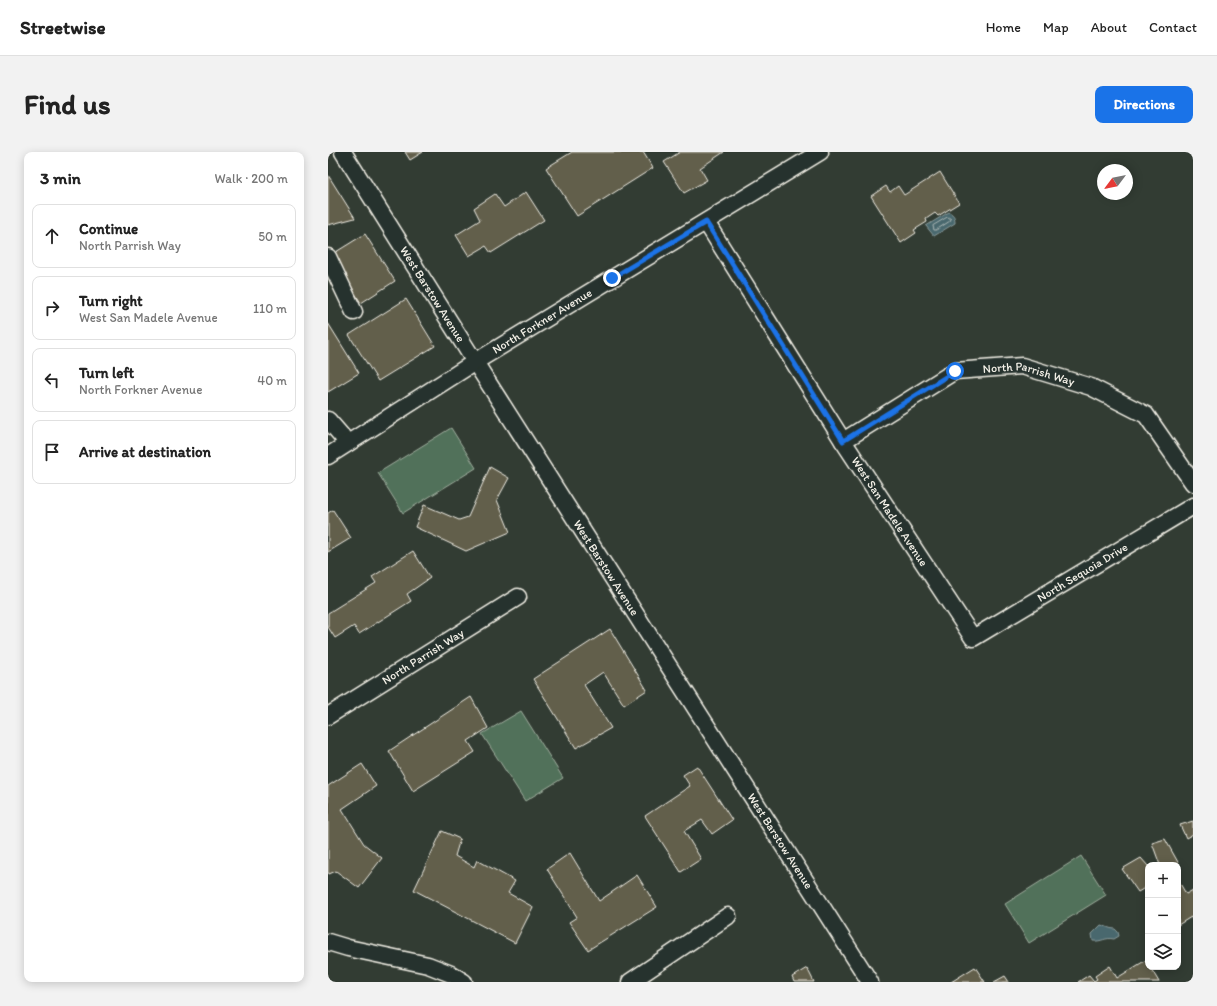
<!DOCTYPE html>
<html lang="en">
<head>
<meta charset="utf-8">
<style>
	:root { --surface:#fff; --page:#f2f2f2; --text:#222; --muted:#767676; --line:#e0e0e0; --accent:#1a73e8 }
	body { margin:0; font-family:Itim,sans-serif; background:var(--page); color:var(--text) }
	.controls { position:absolute; right:12px; bottom:12px; display:grid; overflow:hidden; border-radius:8px; box-shadow:0 2px 10px #0003 }
	.controls button { width:36px; height:36px; display:grid; place-items:center; padding:0; border:0; border-bottom:1px solid var(--line); background:var(--surface); color:var(--text); font:20px sans-serif }
	.compass { position:absolute; left:769px; top:12px; width:36px; height:36px; border-radius:50%; background:var(--surface); box-shadow:0 2px 10px #0003; rotate:238deg }
	.stop { position:absolute; width:12px; height:12px; margin:-9px; border:3px solid #1a73e8; border-radius:50%; background:#fff }
	.stop.end { background:#1a73e8; border-color:#fff; box-shadow:0 1px 4px #0008 }
	.list { margin:0; padding:0; list-style:none }
	h2 { display:flex; justify-content:space-between; align-items:center; height:52px; margin:0; padding:0 16px; font-size:17px }
	h2 small { font-size:13px; font-weight:400; color:var(--muted) }
	.list li { display:grid; grid-template-columns:26px 1fr auto; gap:12px; align-items:center; box-sizing:border-box; height:64px; margin:0 8px 8px; padding:0 8px; border:1px solid var(--line); border-radius:8px }
	.list b { display:block; font-size:15px; white-space:nowrap }
	.list p { margin:0; font-size:13px; white-space:nowrap; color:var(--muted) }
	.list em { font-size:13px; font-style:normal; color:var(--muted) }
	.icon { flex:none; width:22px; height:22px; fill:none; stroke:currentColor; stroke-width:2; stroke-linecap:round; stroke-linejoin:round }
	.map { position:relative; flex:none; width:865px; height:830px; overflow:hidden; border-radius:8px }
	header { display:flex; align-items:center; gap:24px; box-sizing:border-box; height:56px; padding:0 20px; background:var(--surface); border-bottom:1px solid var(--line) }
	header strong { font-size:19px }
	nav { display:flex; gap:22px; margin-inline-start:auto; font-size:14px }
	.intro { display:flex; align-items:center; justify-content:space-between; box-sizing:border-box; height:96px; padding:0 24px }
	h1 { margin:0; font-size:28px }
	.button { padding:10px 18px; border-radius:8px; background:var(--accent); color:#fff; font-size:14px; font-weight:700 }
	main { display:flex; gap:24px; padding:0 24px }
	aside { flex:1; background:var(--surface); border-radius:8px; box-shadow:0 2px 10px #0003 }
	.map>svg:first-child { display:block }
</style>
</head>
<body>
<header>
<strong>Streetwise</strong>
<nav><a>Home</a><a>Map</a><a>About</a><a>Contact</a></nav>
</header>
<div class="intro"><h1>Find us</h1><a class="button">Directions</a></div>
<main>
<aside>
<h2>3 min<small>Walk · 200 m</small></h2>
<ul class="list">
<li><svg class="icon" aria-label="ahead" viewBox="0 0 24 24"><path d="M12 20V5M6 11l6-6 6 6"/></svg><div><b>Continue</b><p>North Parrish Way</p></div><em>50 m</em></li>
<li><svg class="icon" aria-label="right" viewBox="0 0 24 24"><path d="M7 20v-9h11M14 6l5 5-5 5"/></svg><div><b>Turn right</b><p>West San Madele Avenue</p></div><em>110 m</em></li>
<li><svg class="icon" aria-label="left" viewBox="0 0 24 24"><path d="M17 20v-9H6M10 6l-5 5 5 5"/></svg><div><b>Turn left</b><p>North Forkner Avenue</p></div><em>40 m</em></li>
<li><svg class="icon" aria-label="arrive" viewBox="0 0 24 24"><path d="M6 21V4h12l-3 4 3 4H6"/></svg><div><b>Arrive at destination</b></div></li>
</ul>
</aside>
<div class="map">
<svg width="865" height="830" viewBox="0 0 865 830">
	<rect width="100%" height="100%" fill="#323c33"/>
	<filter id="ink" filterUnits="userSpaceOnUse"><feTurbulence type="fractalNoise" baseFrequency=".025" numOctaves="2"/><feDisplacementMap in="SourceGraphic" scale="8" xChannelSelector="R" yChannelSelector="G"/><feConvolveMatrix kernelMatrix="1 2 1 2 8 2 1 2 1" color-interpolation-filters="sRGB"/></filter>
	<g filter="url(#ink)">
		<!-- green -->
		<g fill="#51715a" stroke="#a2b1a1">
			<polygon points="123,276 148,316 75,361 50,321"/>
			<polygon points="193,559 235,626 197,649 154,582"/>
			<polygon points="753,704 778,743 701,791 677,752"/>
		</g>
		<!-- water -->
		<g fill="#48676e" stroke="#8d9e9f">
			<path d="M621 60C626 63 627 65 627 71L606 84 598 74Z"/>
			<path d="M773 773C778 774 781 777 787 777L790 780 791 784 786 787C777 785 774 790 765 789L764 782Z"/>
		</g>
		<g fill="none" stroke-linecap="round" stroke-linejoin="round">
			<!-- shore -->
			<polygon stroke="#afbab7" stroke-width="1" points="620,65 623,67 622,69 608,78 606,78 605,74"/>
		</g>
		<!-- building -->
		<g fill="#625f4c" stroke="#f4f1e8">
			<polygon points="77,0 95,0 82,8"/>
			<polygon points="244,0 315,0 325,16 249,64 218,16"/>
			<polygon points="352,0 396,0 372,16 379,28 356,41 336,10"/>
			<polygon points="612,20 631,51 610,64 607,61 598,67 599,70 586,78 588,81 573,91 543,44 558,34 562,40 570,34 576,43"/>
			<polygon points="0,23 27,66 0,73"/>
			<polygon points="198,40 216,68 163,101 158,94 141,104 128,83 152,68 146,56 167,42 176,55"/>
			<polygon points="37,82 67,129 33,151 3,103"/>
			<polygon points="78,147 107,194 50,229 21,183"/>
			<polygon points="0,171 31,221 0,240"/>
			<polygon points="162,315 181,326 169,348 182,380 138,399 87,375 96,353 131,368 140,365"/>
			<polygon points="5,358 23,386 0,400 0,361"/>
			<polygon points="85,399 102,426 79,442 83,449 31,482 26,474 7,486 0,475 0,461 48,431 44,425"/>
			<polygon points="282,477 319,538 296,553 275,520 256,533 283,576 248,596 205,527"/>
			<polygon points="143,545 160,576 140,589 147,600 85,639 61,599"/>
			<polygon points="34,612 48,634 14,657 36,692 54,706 31,736 8,719 1,722 0,720 0,634"/>
			<polygon points="369,614 404,668 384,682 374,668 356,679 373,707 353,720 317,664 362,634 355,623"/>
			<polygon points="865,669 865,682 858,686 852,673"/>
			<polygon points="114,679 132,687 127,704 146,715 149,708 187,729 180,741 205,755 187,791 86,738"/>
			<polygon points="837,687 851,712 850,713 832,713 824,691"/>
			<polygon points="242,701 271,749 309,723 329,755 260,798 241,770 249,765 219,717"/>
			<polygon points="813,706 820,714 820,734 810,740 794,717"/>
			<polygon points="850,728 858,742 865,738 865,769 863,765 850,773"/>
			<polygon points="818,808 820,811 820,815 822,815 831,830 750,830 761,823 766,829 769,827 767,824 782,814 789,826"/>
			<polygon points="647,815 657,830 623,830"/>
			<polygon points="479,816 486,830 466,830 464,825"/>
			<polygon points="677,824 681,830 666,830"/>
		</g>
		<g fill="none" stroke-linecap="round" stroke-linejoin="round">
			<!-- minor casing -->
			<g stroke="#f4f1e8" stroke-width="19">
				<g id="minor">
					<path id="s1" d="M15 0 147 210 542 830"/>
					<path id="s2" d="M378 70 515 289 645 486 865 354"/>
					<polyline points="0,105 26,160"/>
					<polyline points="0,268 20,291"/>
					<path id="s3" d="M515 289 627 219 694 214 763 235 818 263 865 331"/>
					<path id="s4" d="M0 304 147 210 492 0"/>
					<path id="s5" d="M0 564 190 445"/>
					<polyline points="0,790 20,796 100,813 123,822 136,830"/>
					<polyline points="302,830 400,764"/>
				</g>
			</g>
			<!-- minor -->
			<use href="#minor" stroke="#26332d" stroke-width="16"/>
		</g>
	</g>
	<g fill="none" stroke-linecap="round" stroke-linejoin="round" filter="url(#ink)">
		<!-- route -->
		<polyline stroke="#1a73e8" stroke-width="5" points="284,126 378,70 515,289 627,219"/>
	</g>
	<g text-anchor="middle" stroke-width="4" stroke-linejoin="round" paint-order="stroke">
		<!-- street labels -->
		<g font-size="12" fill="#f4f1e8" stroke="#26332d">
			<text dy="4" stroke="none"><textPath href="#s1" startOffset="168">West Barstow Avenue</textPath></text>
			<text dy="4" stroke="none"><textPath href="#s4" startOffset="253">North Forkner Avenue</textPath></text>
			<text dy="4" stroke="none"><textPath href="#s3" startOffset="207">North Parrish Way</textPath></text>
			<text dy="4" stroke="none"><textPath href="#s2" startOffset="343">West San Madele Avenue</textPath></text>
			<text dy="4" stroke="none"><textPath href="#s1" startOffset="492">West Barstow Avenue</textPath></text>
			<text dy="4" stroke="none"><textPath href="#s2" startOffset="622">North Sequoia Drive</textPath></text>
			<text dy="4" stroke="none"><textPath href="#s5" startOffset="112">North Parrish Way</textPath></text>
			<text dy="4" stroke="none"><textPath href="#s1" startOffset="816">West Barstow Avenue</textPath></text>
		</g>
	</g>
</svg>
<div class="controls">
<button>+</button>
<button>−</button>
<button><svg class="icon" aria-label="layers" viewBox="0 0 24 24"><path d="M12 4l9 5-9 5-9-5zM3 14l9 5 9-5"/></svg></button>
</div>
<svg class="compass" viewBox="-18 -18 36 36"><path d="M0-13l5 13h-10z" fill="#e53935"/><path d="M0 13l5-13h-10z" fill="#767676"/></svg>
<div class="stop" style="left:627px;top:219px"></div>
<div class="stop end" style="left:284px;top:126px"></div>
</div>
</main>
</body>
</html>
